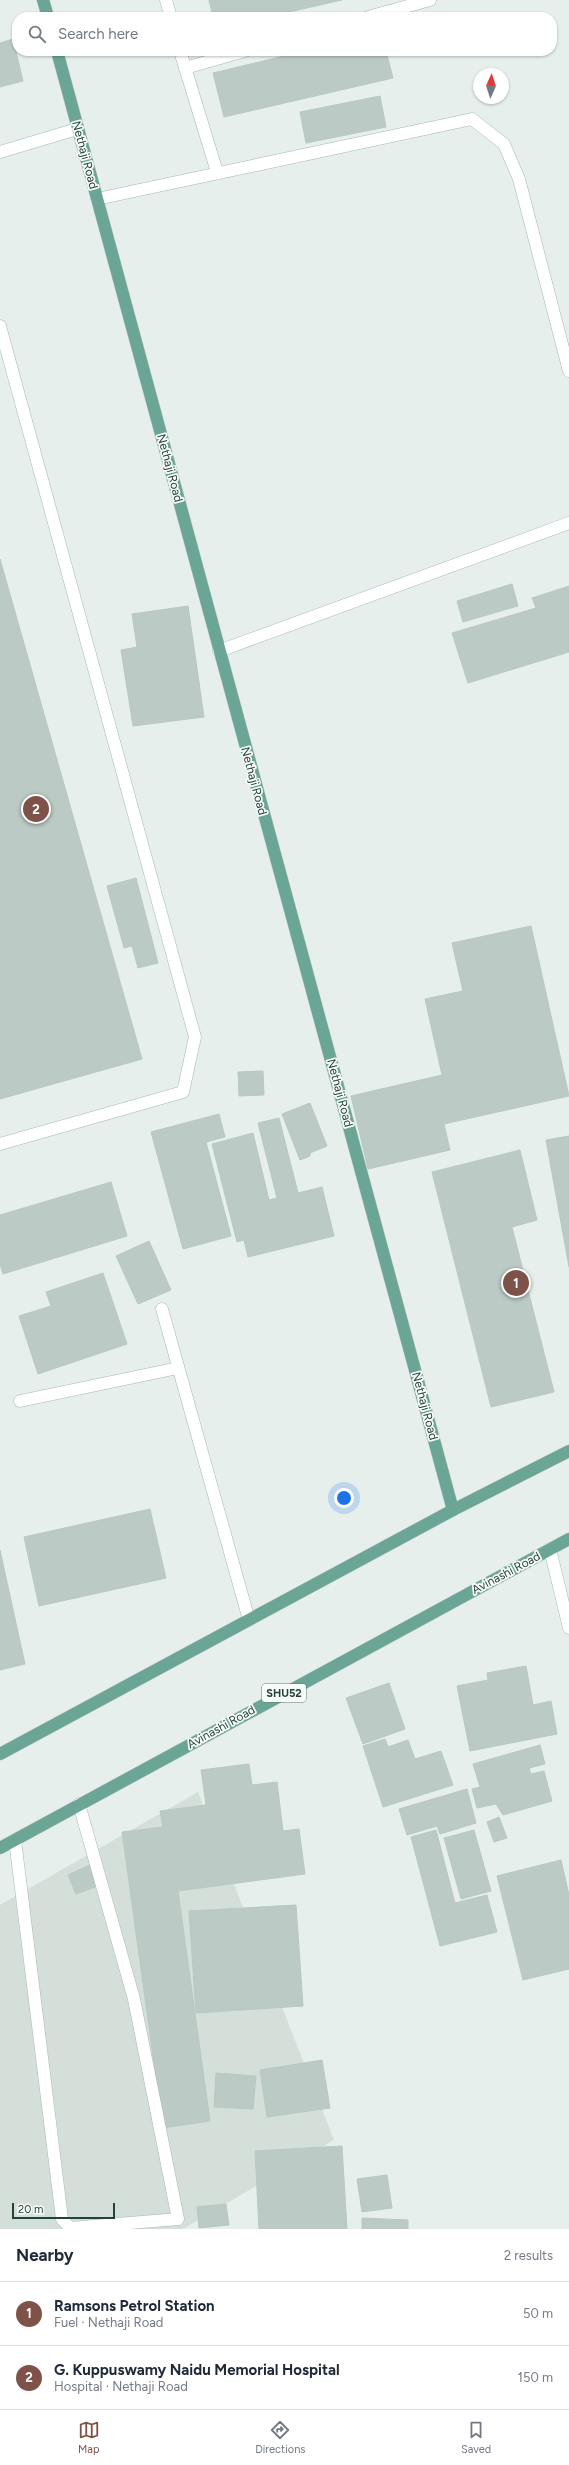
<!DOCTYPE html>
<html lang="en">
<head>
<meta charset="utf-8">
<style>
	:root { --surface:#fff; --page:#f6f6f7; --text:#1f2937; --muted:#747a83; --line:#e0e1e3; --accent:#7f5249 }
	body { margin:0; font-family:Figtree,sans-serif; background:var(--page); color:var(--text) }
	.compass { position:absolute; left:473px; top:68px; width:36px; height:36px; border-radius:50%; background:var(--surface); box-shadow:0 1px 3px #0004; rotate:3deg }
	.scale { position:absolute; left:12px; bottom:10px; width:103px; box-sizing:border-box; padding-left:4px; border:2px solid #24423a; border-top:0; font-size:11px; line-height:14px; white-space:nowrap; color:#24423a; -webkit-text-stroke:3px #f7fbf9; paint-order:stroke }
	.you { position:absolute; left:344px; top:1498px; width:14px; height:14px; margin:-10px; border:3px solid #fff; border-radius:50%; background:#1a73e8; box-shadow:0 0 0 6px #1a73e833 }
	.badge { display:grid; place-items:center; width:26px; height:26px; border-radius:50%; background:var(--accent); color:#fff; font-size:13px; font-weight:700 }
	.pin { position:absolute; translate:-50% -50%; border:2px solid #fff; box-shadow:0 1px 4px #0006 }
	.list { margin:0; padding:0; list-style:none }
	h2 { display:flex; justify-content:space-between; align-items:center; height:52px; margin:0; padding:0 16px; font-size:17px }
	h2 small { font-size:13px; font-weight:400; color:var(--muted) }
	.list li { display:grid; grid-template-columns:26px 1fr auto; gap:12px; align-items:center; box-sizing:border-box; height:64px; padding:0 16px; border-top:1px solid var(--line) }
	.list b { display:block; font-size:15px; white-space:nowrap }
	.list p { margin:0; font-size:13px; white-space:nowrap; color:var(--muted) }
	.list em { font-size:13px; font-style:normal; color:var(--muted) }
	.icon { flex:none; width:22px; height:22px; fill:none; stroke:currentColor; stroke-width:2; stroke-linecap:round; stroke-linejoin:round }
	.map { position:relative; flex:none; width:569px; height:2229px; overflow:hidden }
	.search { position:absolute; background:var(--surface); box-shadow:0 1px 3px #0004; left:12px; right:12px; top:12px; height:44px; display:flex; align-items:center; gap:10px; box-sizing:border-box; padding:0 14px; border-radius:16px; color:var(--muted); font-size:15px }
	.sheet { height:180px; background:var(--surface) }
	nav { display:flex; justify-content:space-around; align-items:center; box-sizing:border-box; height:56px; border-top:1px solid var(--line); background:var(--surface); font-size:11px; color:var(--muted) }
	nav a { display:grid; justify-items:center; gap:2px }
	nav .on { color:var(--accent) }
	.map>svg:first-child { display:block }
</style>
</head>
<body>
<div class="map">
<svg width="569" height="2229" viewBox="0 0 569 2229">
	<rect width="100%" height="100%" fill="#e6efeb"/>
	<!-- built -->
	<polygon fill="#d4dfda" points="198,1792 334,2140 183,2229 0,2229 0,1905"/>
	<!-- building -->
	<g fill="#bbcac4" stroke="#b8c9c2">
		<polygon points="209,0 342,0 267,17 213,17"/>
		<polygon points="13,39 23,81 0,87 0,43"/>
		<polygon points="305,51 386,51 393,78 224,117 213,73"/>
		<polygon points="380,96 386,127 306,143 300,112"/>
		<polygon points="0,559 142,1059 0,1099"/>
		<polygon points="512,584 518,606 463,622 457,601"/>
		<polygon points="569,586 569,652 468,683 452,633 536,608 532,598"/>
		<polygon points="188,606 204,717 133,726 121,650 137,647 132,614"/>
		<polygon points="136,878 158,963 138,968 132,946 124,948 107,886"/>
		<polygon points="531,926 569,1096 444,1124 450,1150 368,1169 351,1096 442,1075 425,999 463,991 452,943"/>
		<polygon points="263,1071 264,1095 239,1096 238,1072"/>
		<polygon points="310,1103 327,1146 310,1153 310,1156 300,1160 282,1114"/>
		<polygon points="219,1114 225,1137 206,1142 231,1236 183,1249 151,1132"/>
		<polygon points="279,1118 298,1193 322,1187 334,1236 248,1257 244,1240 237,1242 212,1144 253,1133 269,1200 277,1198 258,1123"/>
		<polygon points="569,1136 569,1267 546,1140"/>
		<polygon points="520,1150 537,1220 512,1227 554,1392 491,1407 432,1172"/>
		<polygon points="111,1182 127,1236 3,1274 0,1264 0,1215"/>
		<polygon points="149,1241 171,1290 138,1304 116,1256"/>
		<polygon points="103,1273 127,1344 38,1374 19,1316 51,1306 46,1292"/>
		<polygon points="150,1509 166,1578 39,1606 24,1537"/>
		<polygon points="0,1550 25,1664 0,1670"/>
		<polygon points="526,1666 533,1705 551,1701 557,1734 470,1751 457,1686 488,1680 487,1673"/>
		<polygon points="389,1683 405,1729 363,1744 346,1698"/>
		<polygon points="385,1739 388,1747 408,1740 415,1759 441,1751 453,1785 383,1807 363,1746"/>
		<polygon points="540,1745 545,1764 529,1768 531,1774 544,1771 552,1801 503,1815 496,1804 477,1808 472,1789 480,1787 473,1764"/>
		<polygon points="249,1764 252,1785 277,1782 283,1831 299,1829 305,1874 178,1891 210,2121 163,2128 122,1832 163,1827 160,1811 206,1805 201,1770"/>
		<polygon points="467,1789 476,1823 440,1834 437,1826 407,1835 399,1809"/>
		<polygon points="499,1817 507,1838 494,1842 487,1822"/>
		<polygon points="436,1830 455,1903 487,1895 497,1932 440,1946 411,1837"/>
		<polygon points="474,1830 491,1891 461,1899 444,1838"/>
		<polygon points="561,1860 569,1895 569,1969 523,1980 497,1876"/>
		<polygon points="92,1864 100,1885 76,1894 68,1875"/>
		<polygon points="296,1905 303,2006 196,2013 189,1911"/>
		<polygon points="322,2060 330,2108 267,2117 260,2070"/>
		<polygon points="216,2073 256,2076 253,2109 214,2107"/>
		<polygon points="342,2146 347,2229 259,2229 255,2151"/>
		<polygon points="387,2175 392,2208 362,2212 357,2179"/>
		<polygon points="226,2204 229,2225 199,2228 197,2207"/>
		<polygon points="362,2218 408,2220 408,2229 362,2229"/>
	</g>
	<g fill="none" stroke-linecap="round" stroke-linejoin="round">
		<!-- minor casing -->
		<g stroke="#a8b8b2" stroke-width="13">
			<g id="minor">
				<polyline points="166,0 171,17"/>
				<polyline points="368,17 430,0"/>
				<polyline points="180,51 217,172"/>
				<polyline points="185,68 245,51"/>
				<polyline points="0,152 77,129"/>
				<polyline points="97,199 472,119 504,144 519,179 569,371"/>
				<polyline points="0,326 195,1037 183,1092 0,1144"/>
				<polyline points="219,651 569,523"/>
				<polyline points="162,1309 249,1620"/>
				<polyline points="20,1401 178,1368"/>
				<polyline points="550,1549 569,1628"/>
				<polyline points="15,1840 62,2219 70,2228 178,2219 134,1999 79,1804"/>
			</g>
		</g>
		<!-- major casing -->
		<g stroke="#c2cac8" stroke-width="13">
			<g id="major">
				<polyline points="43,0 48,17"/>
				<polyline points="57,51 453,1510"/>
				<polyline points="0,1754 453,1510 569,1451"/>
				<polyline points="0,1848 569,1539"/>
			</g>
		</g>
		<!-- minor -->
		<use href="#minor" stroke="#fff" stroke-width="12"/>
		<!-- major -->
		<use href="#major" stroke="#6aa596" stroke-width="12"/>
	</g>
	<g text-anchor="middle" stroke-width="3.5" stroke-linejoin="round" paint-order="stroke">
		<!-- shield labels -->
		<rect fill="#f7fbf9" stroke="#637a73" stroke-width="1" x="262" y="1684" width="44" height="18" rx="3"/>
		<g font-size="11" font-weight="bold" fill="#24423a">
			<text x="284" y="1697">SHU52</text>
		</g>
		<!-- street labels -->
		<g font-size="12" fill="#24423a" stroke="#f7fbf9">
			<text transform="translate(85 155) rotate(75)" y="4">Nethaji Road</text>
			<text transform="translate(170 468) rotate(75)" y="4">Nethaji Road</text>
			<text transform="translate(254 781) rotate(75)" y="4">Nethaji Road</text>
			<text transform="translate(340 1093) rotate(75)" y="4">Nethaji Road</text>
			<text transform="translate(425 1406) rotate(75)" y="4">Nethaji Road</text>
			<text transform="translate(506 1573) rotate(-28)" y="4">Avinashi Road</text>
			<text transform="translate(221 1727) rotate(-29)" y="4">Avinashi Road</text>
		</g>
	</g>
</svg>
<svg class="compass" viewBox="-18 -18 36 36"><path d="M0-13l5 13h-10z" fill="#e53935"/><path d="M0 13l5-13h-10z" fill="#747a83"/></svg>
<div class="scale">20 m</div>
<div class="you"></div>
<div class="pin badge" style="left:516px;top:1283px">1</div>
<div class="pin badge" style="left:36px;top:809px">2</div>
<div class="search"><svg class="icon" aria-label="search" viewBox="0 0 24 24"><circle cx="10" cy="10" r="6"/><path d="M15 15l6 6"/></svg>Search here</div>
</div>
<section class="sheet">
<h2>Nearby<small>2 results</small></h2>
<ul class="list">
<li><span class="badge">1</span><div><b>Ramsons Petrol Station</b><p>Fuel · Nethaji Road</p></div><em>50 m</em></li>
<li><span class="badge">2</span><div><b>G. Kuppuswamy Naidu Memorial Hospital</b><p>Hospital · Nethaji Road</p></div><em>150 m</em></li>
</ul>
</section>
<nav>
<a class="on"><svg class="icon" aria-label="map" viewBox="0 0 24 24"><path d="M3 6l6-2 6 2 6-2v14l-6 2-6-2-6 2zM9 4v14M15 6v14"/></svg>Map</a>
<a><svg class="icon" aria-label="directions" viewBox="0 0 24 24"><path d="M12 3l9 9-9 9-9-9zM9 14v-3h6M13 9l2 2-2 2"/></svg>Directions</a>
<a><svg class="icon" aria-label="saved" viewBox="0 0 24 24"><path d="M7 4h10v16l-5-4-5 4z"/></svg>Saved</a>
</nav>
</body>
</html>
